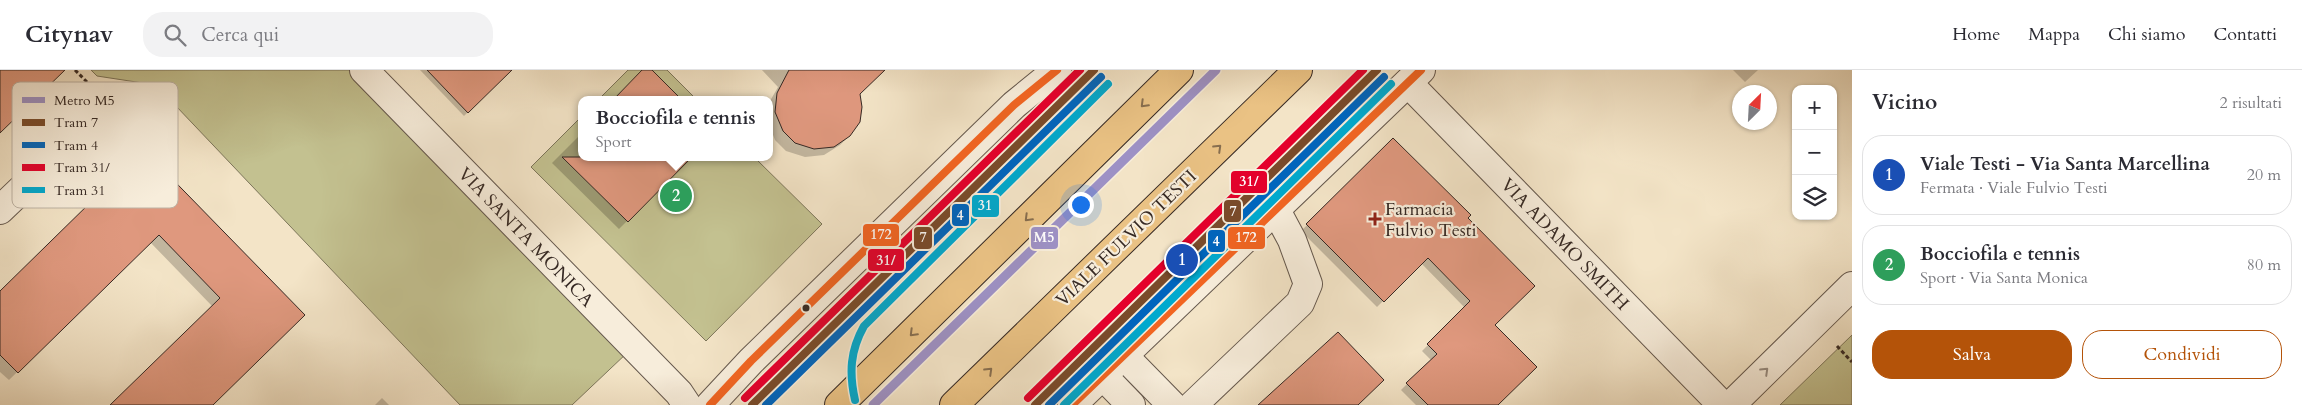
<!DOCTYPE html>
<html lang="it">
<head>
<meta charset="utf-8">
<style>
	:root { --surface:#fff; --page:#f2f2f3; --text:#2b2b33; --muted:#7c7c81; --line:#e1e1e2; --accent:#b45309 }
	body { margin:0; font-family:Cardo,serif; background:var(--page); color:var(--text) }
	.controls { position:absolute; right:15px; top:15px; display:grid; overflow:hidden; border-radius:10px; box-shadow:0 1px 4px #0004 }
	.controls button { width:45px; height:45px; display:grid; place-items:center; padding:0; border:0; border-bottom:1px solid var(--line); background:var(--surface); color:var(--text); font:25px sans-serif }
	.compass { position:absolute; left:1732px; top:15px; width:45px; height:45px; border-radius:50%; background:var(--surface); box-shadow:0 1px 4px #0004; rotate:24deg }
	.you { position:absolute; left:1080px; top:134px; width:18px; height:18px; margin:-12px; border:4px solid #fff; border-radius:50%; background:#1a73e8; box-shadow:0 0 0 8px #1a73e833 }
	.badge { display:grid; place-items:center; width:32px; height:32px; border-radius:50%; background:var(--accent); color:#fff; font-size:16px; font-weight:700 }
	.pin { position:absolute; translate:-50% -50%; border:2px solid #fff; box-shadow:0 1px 5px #0006 }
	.popup { position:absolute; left:578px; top:26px; width:195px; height:65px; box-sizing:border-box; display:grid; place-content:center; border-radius:10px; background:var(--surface); filter:drop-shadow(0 1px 4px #0005); font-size:16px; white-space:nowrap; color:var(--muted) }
	.popup b { font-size:19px; color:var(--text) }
	.popup::after { content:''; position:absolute; left:50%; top:100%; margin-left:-10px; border:10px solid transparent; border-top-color:var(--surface) }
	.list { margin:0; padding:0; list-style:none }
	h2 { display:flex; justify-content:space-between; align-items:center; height:65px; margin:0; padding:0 20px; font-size:21px }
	h2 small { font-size:16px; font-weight:400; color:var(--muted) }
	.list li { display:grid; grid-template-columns:32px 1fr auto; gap:15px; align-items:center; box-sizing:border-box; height:80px; margin:0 10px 10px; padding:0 10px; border:1px solid var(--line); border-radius:20px }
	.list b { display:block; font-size:19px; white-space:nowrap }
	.list p { margin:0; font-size:16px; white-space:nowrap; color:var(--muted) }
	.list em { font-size:16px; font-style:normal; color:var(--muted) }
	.actions { display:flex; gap:10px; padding:15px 20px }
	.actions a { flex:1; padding:11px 0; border:1px solid var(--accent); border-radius:20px; text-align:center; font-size:18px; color:var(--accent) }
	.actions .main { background:var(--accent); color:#fff }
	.icon { flex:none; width:28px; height:28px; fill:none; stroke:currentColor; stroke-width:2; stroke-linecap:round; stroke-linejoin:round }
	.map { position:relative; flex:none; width:1852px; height:335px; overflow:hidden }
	header { display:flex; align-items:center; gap:30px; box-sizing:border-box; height:70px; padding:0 25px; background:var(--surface); border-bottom:1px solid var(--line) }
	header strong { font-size:24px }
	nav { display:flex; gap:28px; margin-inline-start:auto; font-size:18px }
	.search { width:350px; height:45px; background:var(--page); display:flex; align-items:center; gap:12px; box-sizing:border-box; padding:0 18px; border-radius:20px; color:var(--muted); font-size:19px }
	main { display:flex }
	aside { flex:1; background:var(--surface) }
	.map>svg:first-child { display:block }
</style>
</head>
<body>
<header>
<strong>Citynav</strong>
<div class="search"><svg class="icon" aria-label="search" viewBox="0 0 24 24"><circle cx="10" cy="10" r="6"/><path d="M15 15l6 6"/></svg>Cerca qui</div>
<nav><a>Home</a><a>Mappa</a><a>Chi siamo</a><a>Contatti</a></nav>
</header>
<main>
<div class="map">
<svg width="1852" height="335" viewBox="0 0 1852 335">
	<rect width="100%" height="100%" fill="#f3e4c7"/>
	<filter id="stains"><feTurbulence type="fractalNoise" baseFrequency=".004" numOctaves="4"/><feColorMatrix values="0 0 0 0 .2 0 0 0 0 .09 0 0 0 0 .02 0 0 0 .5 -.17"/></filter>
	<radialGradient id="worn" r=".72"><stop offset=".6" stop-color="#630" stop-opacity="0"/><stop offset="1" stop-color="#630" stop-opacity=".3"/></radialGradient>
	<!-- green -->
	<g fill="#c3c190" stroke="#7c755a">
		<polygon points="91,0 358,0 628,282 572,335 460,335 156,15 97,6"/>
		<polygon points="628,0 667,0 697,30 598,30"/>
		<polygon points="582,46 582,87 754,87 822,154 706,271 531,97"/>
		<polygon points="1852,265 1852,335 1780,335"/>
	</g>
	<!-- shadow -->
	<g fill="#0003">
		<polygon points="420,0 511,0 464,46"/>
		<polygon points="762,0 884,0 859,24 849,66 840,75 824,85 805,87 786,81 775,70 770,57 770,31 778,17"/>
		<polygon points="1733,0 1758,0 1745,12"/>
		<polygon points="582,63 582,87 691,87 619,159 552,93"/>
		<polygon points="1393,70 1466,148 1493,255 1496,335 1416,335 1401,320 1431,290 1422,281 1465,238 1421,193 1377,237 1301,161"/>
		<polygon points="144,82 304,245 212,335 112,335 213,237 150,172 9,310 0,302 0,223"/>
		<polygon points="382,328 389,335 375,335"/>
	</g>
	<!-- building -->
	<g fill="#df987e" stroke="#362924">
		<polygon points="0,0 65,0 0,63"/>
		<polygon points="427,0 512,0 468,43"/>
		<polygon points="642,0 652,0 682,30 613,30"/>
		<polygon points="789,0 885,0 860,24 862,37 860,52 850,66 834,77 814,79 795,73 783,61 775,42 777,23"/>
		<polygon points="1393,68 1471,145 1468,148 1535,216 1495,255 1537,297 1498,335 1428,335 1406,313 1437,284 1427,274 1470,231 1428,188 1384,232 1306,154"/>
		<polygon points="144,80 305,245 213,335 110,335 220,228 159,165 18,303 0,285 0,221"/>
		<polygon points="562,87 692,87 628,152"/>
		<polygon points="1338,262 1384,310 1358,335 1258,335"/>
	</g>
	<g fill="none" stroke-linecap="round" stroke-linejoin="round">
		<!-- minor casing -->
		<g stroke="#65584d" stroke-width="30">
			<g id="minor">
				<polyline points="364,0 679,323 687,335"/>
				<polyline points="1408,13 1722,335"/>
				<polyline points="0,140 116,29"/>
				<polyline points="1124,286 1172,335"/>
				<polyline points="1103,306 1131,335"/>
				<polyline points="710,335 751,291 1014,35 1057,0"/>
				<polyline points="1072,335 1421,0"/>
				<polyline points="1193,335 1300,233 1308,214 1292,170 1276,140"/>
				<polyline points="1731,335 1852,216"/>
			</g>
		</g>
		<!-- major casing -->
		<g stroke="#362924" stroke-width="30">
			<g id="major">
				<polyline points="839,335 1179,0"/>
				<polyline points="954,335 1298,0"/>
			</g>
		</g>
		<!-- path -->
		<g stroke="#362924" stroke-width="3" stroke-dasharray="4 2.5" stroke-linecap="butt">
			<polyline points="75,0 87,12"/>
			<polyline points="1837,276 1852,292"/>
		</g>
		<!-- minor -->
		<use href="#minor" stroke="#f7eddb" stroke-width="28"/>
		<!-- major -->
		<use href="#major" stroke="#eac284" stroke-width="28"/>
		<!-- bus-1 casing -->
		<g stroke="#f7eddb" stroke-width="11">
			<g id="bus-1">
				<polyline points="710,335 751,291 1014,35 1057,0"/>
				<polyline points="1072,335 1421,0"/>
			</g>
		</g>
		<!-- bus-1 -->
		<use href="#bus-1" stroke="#f26522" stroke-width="8"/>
		<!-- tram-1 casing -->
		<g stroke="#f7eddb" stroke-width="11">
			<g id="tram-1">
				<polyline points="752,335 1094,0"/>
				<polyline points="1035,335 1377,0"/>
			</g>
		</g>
		<!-- tram-2 casing -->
		<g stroke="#f7eddb" stroke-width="11">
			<g id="tram-2">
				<polyline points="766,335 1101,7"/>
				<polyline points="1049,335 1384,7"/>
			</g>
		</g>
		<!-- tram-3 casing -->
		<g stroke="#f7eddb" stroke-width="11">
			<g id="tram-3">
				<polyline points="745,328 1080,0"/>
				<polyline points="1028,328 1363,0"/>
			</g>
		</g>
		<!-- tram-4 casing -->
		<g stroke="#f7eddb" stroke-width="11">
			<g id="tram-4">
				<path d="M855 330C849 303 850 281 864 256L1108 14"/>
				<polyline points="1064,335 1391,14"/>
			</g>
		</g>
		<!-- tram-1 -->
		<use href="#tram-1" stroke="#7a4b2a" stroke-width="8"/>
		<!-- tram-2 -->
		<use href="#tram-2" stroke="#0065bd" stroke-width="8"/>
		<!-- tram-3 -->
		<use href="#tram-3" stroke="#e4002b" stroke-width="8"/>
		<!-- tram-4 -->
		<use href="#tram-4" stroke="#00a9ce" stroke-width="8"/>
		<!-- metro-1 casing -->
		<g stroke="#f7eddb" stroke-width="12">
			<polyline id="metro-1" points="873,335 1216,0"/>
		</g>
		<!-- metro-1 -->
		<use href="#metro-1" stroke="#9d91c5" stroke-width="9"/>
	</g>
	<!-- one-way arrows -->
	<defs><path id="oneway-chevron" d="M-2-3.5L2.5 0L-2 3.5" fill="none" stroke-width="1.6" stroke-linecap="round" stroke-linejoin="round" transform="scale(1.25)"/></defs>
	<g stroke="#876e4f">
		<use href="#oneway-chevron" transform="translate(1144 34) rotate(135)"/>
		<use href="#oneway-chevron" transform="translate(1218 78) rotate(-44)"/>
		<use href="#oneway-chevron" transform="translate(1028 148) rotate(135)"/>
		<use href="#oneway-chevron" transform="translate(913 263) rotate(135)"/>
		<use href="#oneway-chevron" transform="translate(989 301) rotate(-44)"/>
	</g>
	<use stroke="#968b80" href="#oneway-chevron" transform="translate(1765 301) rotate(-44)"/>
	<!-- markers -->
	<path fill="#8f2418" stroke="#f7eddb" stroke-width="2" d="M1372.5 141.5h5v5h5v5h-5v5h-5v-5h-5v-5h5z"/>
	<circle fill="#362924" stroke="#f7eddb" stroke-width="2" cx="806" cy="238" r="4.5"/>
	<g text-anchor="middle" stroke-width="4.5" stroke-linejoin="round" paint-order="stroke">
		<!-- poi labels -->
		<g font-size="18" fill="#362924" stroke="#f7eddb" text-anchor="start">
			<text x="1385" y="145">Farmacia<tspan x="1385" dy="21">Fulvio Testi</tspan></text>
		</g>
		<!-- street labels -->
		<g font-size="18" fill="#362924" stroke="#f7eddb">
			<text transform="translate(526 167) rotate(46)" y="6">VIA SANTA MONICA</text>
			<text transform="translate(1126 168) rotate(-44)" y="6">VIALE FULVIO TESTI</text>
			<text transform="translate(1565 174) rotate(46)" y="6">VIA ADAMO SMITH</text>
		</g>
	</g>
	<!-- legend -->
	<rect x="12" y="12" width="166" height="126" rx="8" fill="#f7eddb" stroke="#bdb2a4" stroke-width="1"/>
	<rect x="22" y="27" width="23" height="6" fill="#9d91c5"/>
	<rect x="22" y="49" width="23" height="7" fill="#7a4b2a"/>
	<rect x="22" y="72" width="23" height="6" fill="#0065bd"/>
	<rect x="22" y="94" width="23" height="7" fill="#e4002b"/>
	<rect x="22" y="117" width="23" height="6" fill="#00a9ce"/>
	<g font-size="14" fill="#362924">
		<text x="54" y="35">Metro M5</text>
		<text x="54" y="57">Tram 7</text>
		<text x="54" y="80">Tram 4</text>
		<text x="54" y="102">Tram 31/</text>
		<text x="54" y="125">Tram 31</text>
	</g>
	<g stroke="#f7eddb" stroke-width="2">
		<rect x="1230" y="100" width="38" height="24" rx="5" fill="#e4002b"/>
		<rect x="971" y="124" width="29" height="24" rx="5" fill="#00a9ce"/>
		<rect x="1223" y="129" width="19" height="24" rx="5" fill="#7a4b2a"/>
		<rect x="951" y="133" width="19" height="24" rx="5" fill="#0065bd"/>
		<rect x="862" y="153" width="38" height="24" rx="5" fill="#f26522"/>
		<rect x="913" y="156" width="20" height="24" rx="5" fill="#7a4b2a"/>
		<rect x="1030" y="156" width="29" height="24" rx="5" fill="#9d91c5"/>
		<rect x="1227" y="156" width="39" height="24" rx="5" fill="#f26522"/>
		<rect x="1207" y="159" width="19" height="24" rx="5" fill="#0065bd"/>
		<rect x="867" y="178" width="38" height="24" rx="5" fill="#e4002b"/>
	</g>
	<g font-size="14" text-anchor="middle" font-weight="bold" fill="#fff">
		<text x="1249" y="116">31/</text>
		<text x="985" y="140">31</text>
		<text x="1233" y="146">7</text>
		<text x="960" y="150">4</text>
		<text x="881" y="169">172</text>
		<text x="923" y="172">7</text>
		<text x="1044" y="172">M5</text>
		<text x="1246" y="172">172</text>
		<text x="1216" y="176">4</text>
		<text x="886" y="195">31/</text>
	</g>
	<rect width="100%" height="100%" filter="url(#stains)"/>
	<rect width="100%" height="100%" fill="url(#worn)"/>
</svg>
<div class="controls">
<button>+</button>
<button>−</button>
<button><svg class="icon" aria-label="layers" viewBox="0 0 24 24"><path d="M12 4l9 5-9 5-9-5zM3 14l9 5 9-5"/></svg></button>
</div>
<svg class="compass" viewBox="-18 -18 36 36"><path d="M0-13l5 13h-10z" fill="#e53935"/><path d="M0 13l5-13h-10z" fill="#7c7c81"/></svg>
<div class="you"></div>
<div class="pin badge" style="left:1182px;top:190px;background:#1a4fb4">1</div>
<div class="pin badge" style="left:676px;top:126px;background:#2e9e5b">2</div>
<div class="popup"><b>Bocciofila e tennis</b>Sport</div>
</div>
<aside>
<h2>Vicino<small>2 risultati</small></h2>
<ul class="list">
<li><span class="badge" style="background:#1a4fb4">1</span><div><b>Viale Testi - Via Santa Marcellina</b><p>Fermata · Viale Fulvio Testi</p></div><em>20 m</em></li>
<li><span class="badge" style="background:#2e9e5b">2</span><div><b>Bocciofila e tennis</b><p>Sport · Via Santa Monica</p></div><em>80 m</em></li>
</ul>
<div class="actions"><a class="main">Salva</a><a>Condividi</a></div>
</aside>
</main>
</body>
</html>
